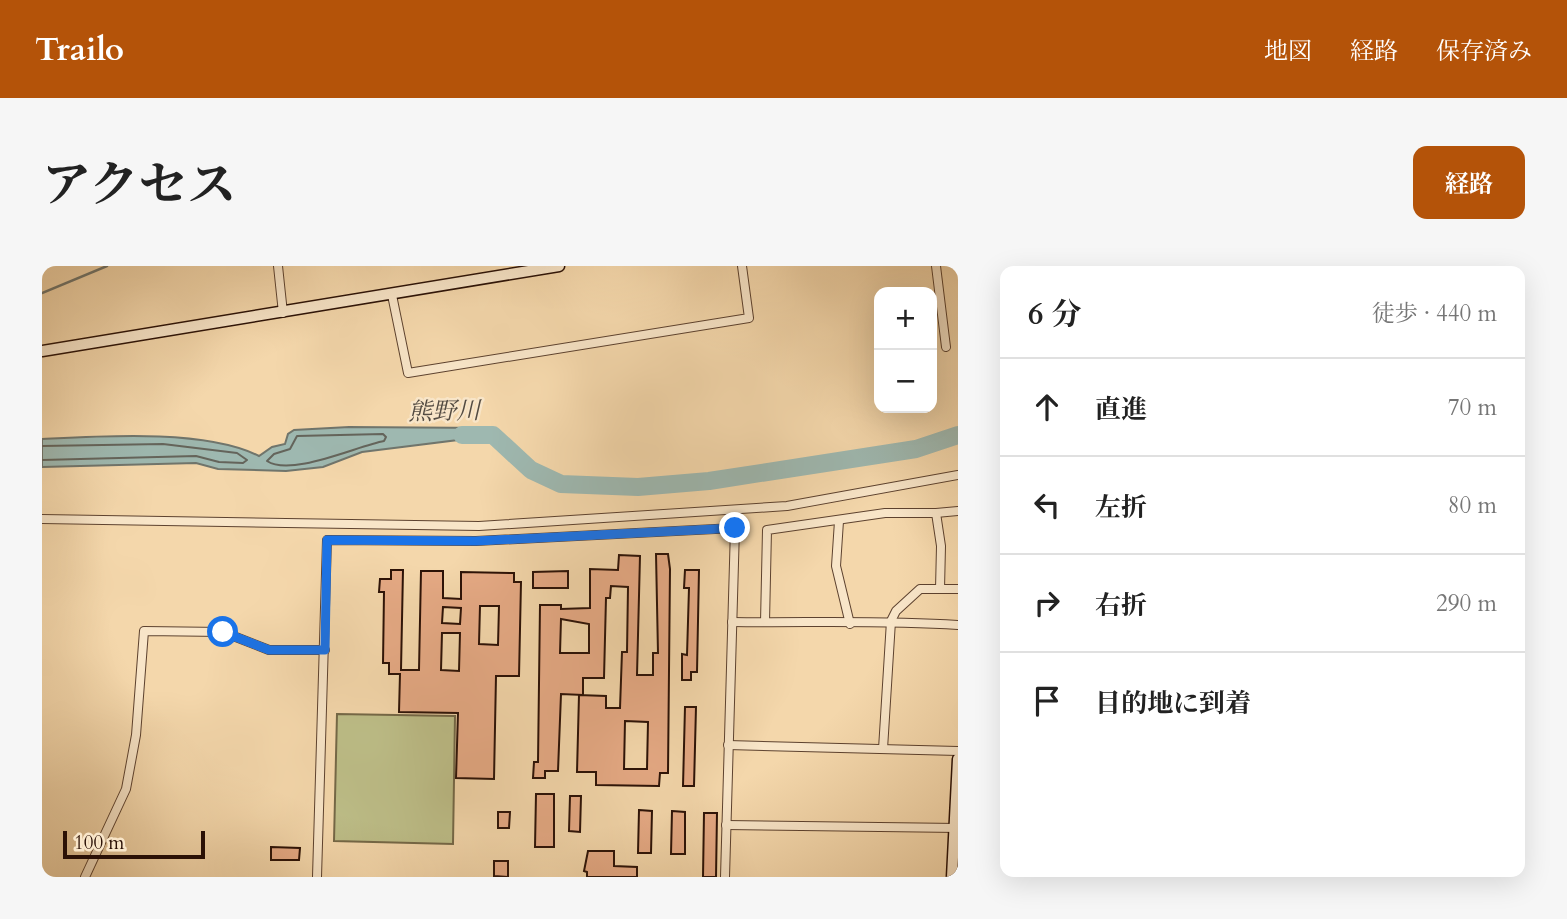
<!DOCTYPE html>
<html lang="ja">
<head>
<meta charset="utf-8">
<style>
	:root { --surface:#fff; --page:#f6f6f6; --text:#222; --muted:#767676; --line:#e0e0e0; --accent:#b45309 }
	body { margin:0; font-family:Cardo,"Noto Serif JP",serif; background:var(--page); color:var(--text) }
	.controls { position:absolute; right:21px; top:21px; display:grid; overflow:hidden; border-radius:14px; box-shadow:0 7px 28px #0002 }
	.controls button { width:63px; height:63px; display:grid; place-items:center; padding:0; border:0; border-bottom:2px solid var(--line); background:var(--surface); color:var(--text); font:35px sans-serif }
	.scale { position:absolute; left:21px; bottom:18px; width:142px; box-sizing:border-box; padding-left:7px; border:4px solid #2b1106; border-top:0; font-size:19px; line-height:24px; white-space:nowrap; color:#2b1106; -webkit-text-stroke:5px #f8e5c8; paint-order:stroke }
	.stop { position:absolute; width:21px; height:21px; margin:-16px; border:5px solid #1a73e8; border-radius:50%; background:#fff }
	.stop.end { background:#1a73e8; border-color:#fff; box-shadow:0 2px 7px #0008 }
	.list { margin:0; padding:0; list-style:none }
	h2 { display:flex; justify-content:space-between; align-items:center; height:91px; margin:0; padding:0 28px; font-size:30px }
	h2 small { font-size:23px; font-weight:400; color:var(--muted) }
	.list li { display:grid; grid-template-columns:46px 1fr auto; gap:21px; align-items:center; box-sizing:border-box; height:98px; padding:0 28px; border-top:2px solid var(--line) }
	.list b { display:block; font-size:26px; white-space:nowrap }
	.list em { font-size:23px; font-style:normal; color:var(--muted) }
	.icon { flex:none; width:38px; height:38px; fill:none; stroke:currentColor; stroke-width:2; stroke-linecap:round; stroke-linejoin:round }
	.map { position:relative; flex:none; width:916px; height:611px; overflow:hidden; border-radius:14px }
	header { display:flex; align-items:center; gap:42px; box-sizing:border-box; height:98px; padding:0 35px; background:var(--accent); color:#fff }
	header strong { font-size:33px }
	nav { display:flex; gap:38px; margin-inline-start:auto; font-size:24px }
	.intro { display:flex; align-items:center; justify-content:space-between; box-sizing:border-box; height:168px; padding:0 42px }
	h1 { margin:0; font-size:49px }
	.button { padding:18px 32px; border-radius:14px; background:var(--accent); color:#fff; font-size:24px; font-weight:700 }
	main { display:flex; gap:42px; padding:0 42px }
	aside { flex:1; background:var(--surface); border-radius:14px; box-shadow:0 7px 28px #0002 }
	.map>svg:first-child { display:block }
</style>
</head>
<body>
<header>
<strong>Trailo</strong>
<nav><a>地図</a><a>経路</a><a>保存済み</a></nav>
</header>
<div class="intro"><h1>アクセス</h1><a class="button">経路</a></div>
<main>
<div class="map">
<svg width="916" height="611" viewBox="0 0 916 611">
	<rect width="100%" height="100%" fill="#f4d7ab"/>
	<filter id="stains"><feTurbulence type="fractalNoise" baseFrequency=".00286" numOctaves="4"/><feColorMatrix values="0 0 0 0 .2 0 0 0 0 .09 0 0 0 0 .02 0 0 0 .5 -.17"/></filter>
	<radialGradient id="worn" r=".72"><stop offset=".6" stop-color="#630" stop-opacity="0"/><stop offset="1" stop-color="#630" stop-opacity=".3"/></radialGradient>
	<!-- green -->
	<polygon fill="#bdbe88" stroke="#746847" stroke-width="2" points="295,448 413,450 411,578 292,575"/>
	<!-- water -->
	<path fill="#9eb8b0" stroke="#70756c" stroke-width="2" d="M307 161 445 162 440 171 320 186 281 201 244 205 176 203 154 197 0 201V173C60 170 164 163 217 190L230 181 243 178 246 168 252 164Z"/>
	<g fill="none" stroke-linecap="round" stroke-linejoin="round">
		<!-- shore -->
		<g stroke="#64645b" stroke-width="2">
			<path d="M341 168 344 171 342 175C315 180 249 211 225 195L232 188 248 183 255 170Z"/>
			<polyline points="0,180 121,178 195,187 205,194 201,197 177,196 154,190 0,194"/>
		</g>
		<!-- stream -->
		<polyline stroke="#70756c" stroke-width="2.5" points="0,27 65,0"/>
		<!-- river -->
		<polyline stroke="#9eb8b0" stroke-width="18" points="420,169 451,169 489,204 519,218 596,221 667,215 874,183 916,169"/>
	</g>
	<!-- building -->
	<g fill="#e6aa85" stroke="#2b1106" stroke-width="2" fill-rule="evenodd">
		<path d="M614 288H626L628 303 626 507H618L617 520 554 519V506H535L537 429 564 430V442H578L580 386H585L586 321 569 320 568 332H564L562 412H541V429L519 428 516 505H503V512H491L492 496H496L498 339H519V343L548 342V303L576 304 577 289 598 290 595 409H611V387H616ZM519 353 547 358V387H518ZM583 455 606 456 605 503H582Z"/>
		<path d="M349 304H361L359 404H377L379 305H401V332L419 333V306L472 307V316H479L477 410H454L452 513 414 512 416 447 357 446 358 408H347V397H341L342 326H337L338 313H349ZM438 340H457L456 379 437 378ZM401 341 419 342 418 358 400 357ZM400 367H418L417 405 399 404Z"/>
		<polygon points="643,304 657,304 655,406 649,406 649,414 640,414 640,388 645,389 647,322 642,322"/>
		<polygon points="526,305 526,322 491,322 491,306"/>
		<polygon points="643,441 654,441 652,520 641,520"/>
		<polygon points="494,528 512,528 512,581 493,581"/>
		<polygon points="528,530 539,530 538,566 527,565"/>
		<polygon points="597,544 610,545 609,587 596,587"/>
		<polygon points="630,545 643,546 643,588 629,588"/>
		<polygon points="456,546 468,546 467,562 456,562"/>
		<polygon points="662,547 675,547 674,611 661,611"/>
		<polygon points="229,581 258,582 257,594 229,594"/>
		<polygon points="546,585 572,585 572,600 595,601 595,611 545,611 545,606 542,605"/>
		<polygon points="452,595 466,595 466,611 452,610"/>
	</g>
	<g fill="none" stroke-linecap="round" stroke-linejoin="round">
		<!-- street casing -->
		<g stroke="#5d422f" stroke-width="10">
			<g id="street">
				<polyline points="236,0 241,47"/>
				<polyline points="894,0 904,81"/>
				<polyline points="350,29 366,107 707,52 700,0"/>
				<polyline points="894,247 916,245"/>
				<polyline points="0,253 437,260 745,240 916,209"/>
				<polyline points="797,255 794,300 808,358"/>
				<path d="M690 356C765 357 841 354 916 359"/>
				<polyline points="723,356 725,264 843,247 894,247 899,280 898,323"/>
				<polyline points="686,479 916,485"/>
				<polyline points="841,483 849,355 854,345 878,323 916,323"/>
				<polyline points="684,559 916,562"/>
				<polyline points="43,611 84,523 94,469 102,365 181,366 227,384 283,384"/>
				<polyline points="275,611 285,274 434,275 693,262 683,611"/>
			</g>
		</g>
		<!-- secondary casing -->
		<g stroke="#2b1106" stroke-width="13">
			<g id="secondary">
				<polyline points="0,85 517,0"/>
				<polyline points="910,611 916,493"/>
			</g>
		</g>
		<!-- street -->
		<use href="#street" stroke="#f8e5c8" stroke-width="8"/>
		<!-- secondary -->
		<use href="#secondary" stroke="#f8e5c8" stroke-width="10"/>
	</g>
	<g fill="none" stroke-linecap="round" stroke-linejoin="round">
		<!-- route -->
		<polyline stroke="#1a73e8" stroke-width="9" points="181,366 227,384 283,384 285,274 434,275 693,262"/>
	</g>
	<g text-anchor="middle" stroke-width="5" stroke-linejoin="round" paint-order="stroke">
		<!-- water labels -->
		<g font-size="24" font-style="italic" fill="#534b42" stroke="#f8e5c8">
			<text transform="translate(402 145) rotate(-1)" y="8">熊野川</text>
		</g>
	</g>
	<rect width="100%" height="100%" filter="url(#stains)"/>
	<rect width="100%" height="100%" fill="url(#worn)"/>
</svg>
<div class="controls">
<button>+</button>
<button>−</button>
</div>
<div class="scale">100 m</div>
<div class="stop" style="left:181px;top:366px"></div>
<div class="stop end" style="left:693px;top:262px"></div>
</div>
<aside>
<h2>6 分<small>徒歩 · 440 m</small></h2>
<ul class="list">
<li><svg class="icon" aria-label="ahead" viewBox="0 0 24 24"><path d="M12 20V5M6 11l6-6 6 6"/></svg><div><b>直進</b></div><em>70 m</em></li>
<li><svg class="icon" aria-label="left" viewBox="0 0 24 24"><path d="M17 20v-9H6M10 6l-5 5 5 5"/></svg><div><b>左折</b></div><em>80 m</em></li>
<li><svg class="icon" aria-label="right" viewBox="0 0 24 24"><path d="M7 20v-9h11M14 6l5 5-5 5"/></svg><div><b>右折</b></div><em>290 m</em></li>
<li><svg class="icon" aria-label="arrive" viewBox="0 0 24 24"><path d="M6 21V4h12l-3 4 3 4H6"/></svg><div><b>目的地に到着</b></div></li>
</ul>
</aside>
</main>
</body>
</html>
